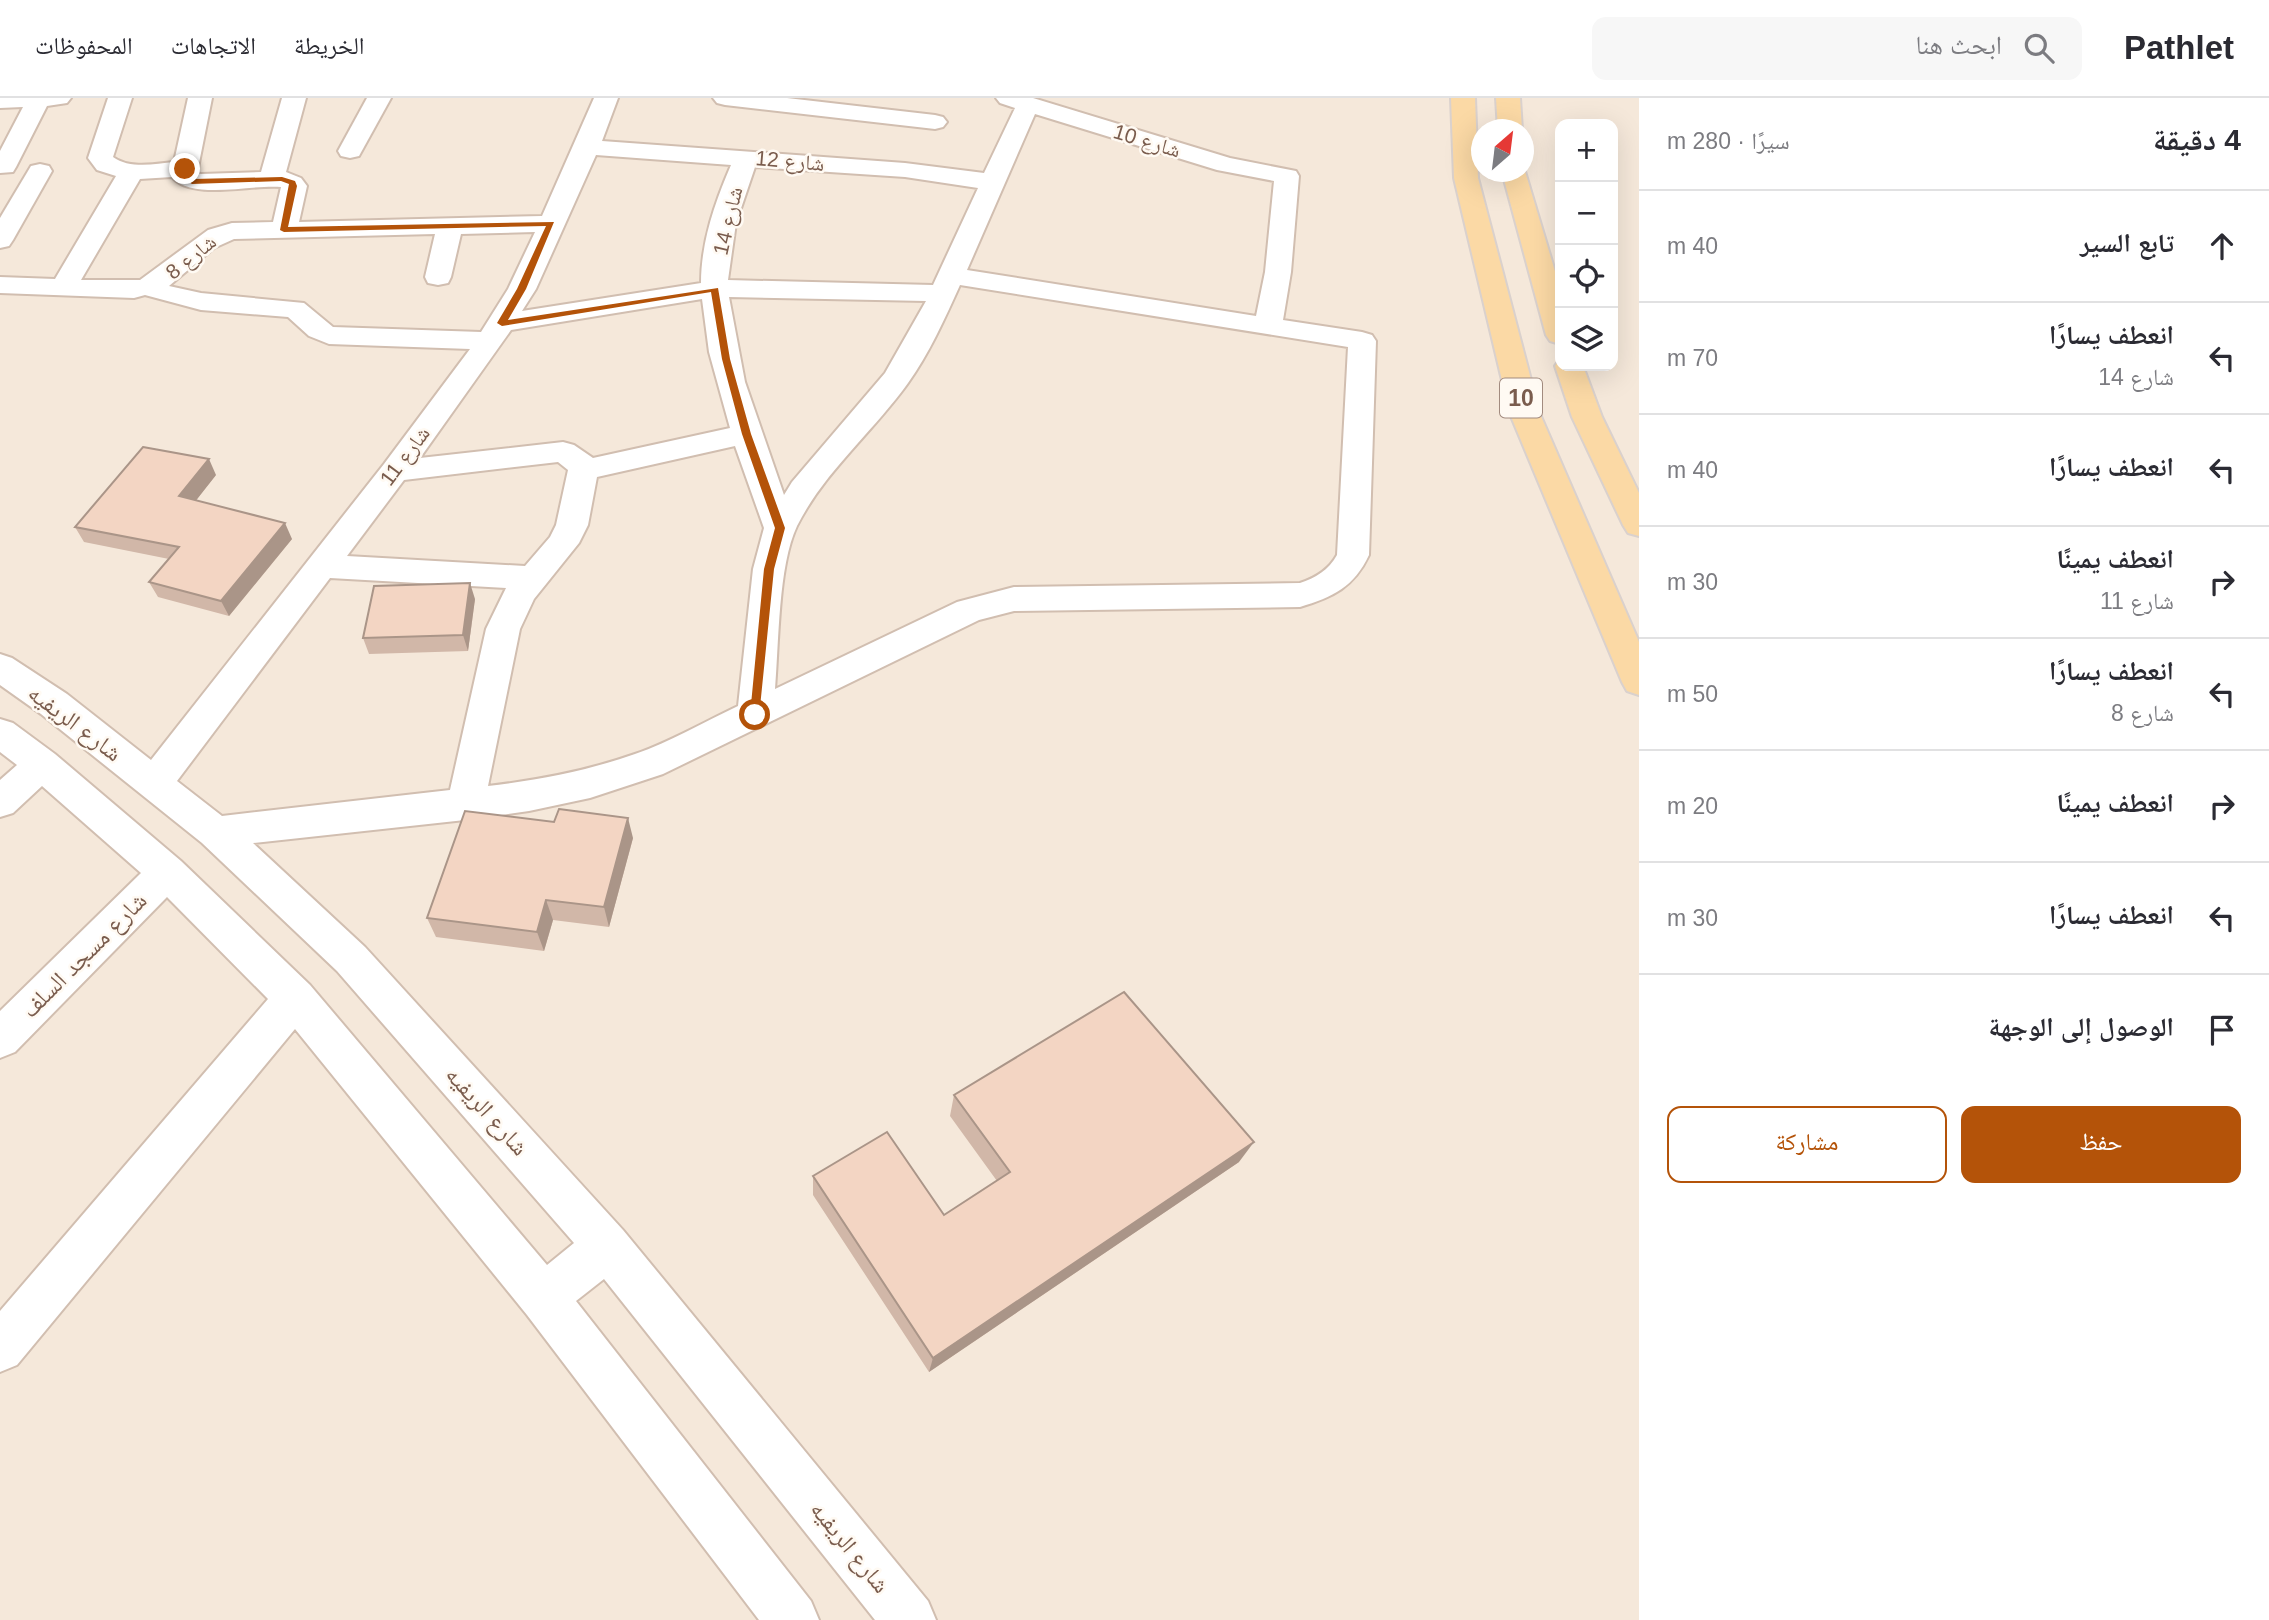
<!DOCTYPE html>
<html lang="ar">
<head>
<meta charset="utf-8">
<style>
	:root { --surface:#fff; --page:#f7f7f7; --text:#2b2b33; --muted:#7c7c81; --line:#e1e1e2; --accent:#b45309 }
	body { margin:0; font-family:Helvetica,"Noto Naskh Arabic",sans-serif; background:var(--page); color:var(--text); direction:rtl }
	.controls { position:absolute; right:21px; top:21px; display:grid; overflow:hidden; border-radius:14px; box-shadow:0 7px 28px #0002 }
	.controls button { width:63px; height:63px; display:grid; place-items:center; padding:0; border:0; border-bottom:2px solid var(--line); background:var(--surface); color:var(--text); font:35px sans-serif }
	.compass { position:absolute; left:1471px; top:21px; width:63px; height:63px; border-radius:50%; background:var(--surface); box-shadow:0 7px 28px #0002; rotate:28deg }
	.stop { position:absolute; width:21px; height:21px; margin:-16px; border:5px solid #b45309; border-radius:50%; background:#fff }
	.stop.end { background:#b45309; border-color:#fff; box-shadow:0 2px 7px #0008 }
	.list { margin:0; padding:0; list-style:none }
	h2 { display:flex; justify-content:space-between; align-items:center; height:91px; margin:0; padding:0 28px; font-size:30px }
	h2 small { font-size:23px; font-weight:400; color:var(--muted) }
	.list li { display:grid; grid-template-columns:46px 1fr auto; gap:21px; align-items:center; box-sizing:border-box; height:112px; padding:0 28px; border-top:2px solid var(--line) }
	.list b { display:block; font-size:26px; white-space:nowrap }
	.list p { margin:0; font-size:23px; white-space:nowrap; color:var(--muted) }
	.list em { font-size:23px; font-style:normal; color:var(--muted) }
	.actions { display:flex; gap:14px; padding:21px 28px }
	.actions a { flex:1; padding:16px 0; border:2px solid var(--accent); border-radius:14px; text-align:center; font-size:24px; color:var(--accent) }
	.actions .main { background:var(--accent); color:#fff }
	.icon { flex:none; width:38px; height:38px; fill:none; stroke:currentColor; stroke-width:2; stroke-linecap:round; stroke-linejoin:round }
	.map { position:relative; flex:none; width:1639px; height:1522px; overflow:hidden; direction:ltr }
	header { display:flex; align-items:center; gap:42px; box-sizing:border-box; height:98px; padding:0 35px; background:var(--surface); border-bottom:2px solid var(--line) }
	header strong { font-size:33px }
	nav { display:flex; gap:38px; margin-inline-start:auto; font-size:24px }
	.search { width:490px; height:63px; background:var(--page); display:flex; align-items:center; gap:18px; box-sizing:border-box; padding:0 24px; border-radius:14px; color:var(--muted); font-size:26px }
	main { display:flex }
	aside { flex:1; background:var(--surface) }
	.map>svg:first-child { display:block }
</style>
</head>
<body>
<header>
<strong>Pathlet</strong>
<div class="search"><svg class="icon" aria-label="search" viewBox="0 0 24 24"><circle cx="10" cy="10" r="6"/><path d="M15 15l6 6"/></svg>ابحث هنا</div>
<nav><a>الخريطة</a><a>الاتجاهات</a><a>المحفوظات</a></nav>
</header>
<main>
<aside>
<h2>4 دقيقة<small>سيرًا · 280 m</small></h2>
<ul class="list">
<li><svg class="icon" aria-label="ahead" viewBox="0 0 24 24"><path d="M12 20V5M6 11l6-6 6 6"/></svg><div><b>تابع السير</b></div><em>40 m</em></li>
<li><svg class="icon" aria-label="left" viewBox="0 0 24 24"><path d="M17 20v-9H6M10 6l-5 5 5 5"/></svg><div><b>انعطف يسارًا</b><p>شارع 14</p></div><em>70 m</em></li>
<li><svg class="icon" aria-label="left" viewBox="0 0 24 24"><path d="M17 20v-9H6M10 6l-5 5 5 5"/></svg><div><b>انعطف يسارًا</b></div><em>40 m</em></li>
<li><svg class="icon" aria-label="right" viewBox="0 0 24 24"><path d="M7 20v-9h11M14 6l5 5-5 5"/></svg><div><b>انعطف يمينًا</b><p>شارع 11</p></div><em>30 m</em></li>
<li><svg class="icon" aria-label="left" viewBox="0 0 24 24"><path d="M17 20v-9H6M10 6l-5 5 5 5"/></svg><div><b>انعطف يسارًا</b><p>شارع 8</p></div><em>50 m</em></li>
<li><svg class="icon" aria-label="right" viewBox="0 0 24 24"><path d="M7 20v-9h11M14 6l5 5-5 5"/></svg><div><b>انعطف يمينًا</b></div><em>20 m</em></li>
<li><svg class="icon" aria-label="left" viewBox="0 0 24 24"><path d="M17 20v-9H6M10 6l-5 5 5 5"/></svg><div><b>انعطف يسارًا</b></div><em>30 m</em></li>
<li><svg class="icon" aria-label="arrive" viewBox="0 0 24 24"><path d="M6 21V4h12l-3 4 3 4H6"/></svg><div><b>الوصول إلى الوجهة</b></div></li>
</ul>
<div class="actions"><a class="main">حفظ</a><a>مشاركة</a></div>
</aside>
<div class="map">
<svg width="1639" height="1522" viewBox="0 0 1639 1522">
	<rect width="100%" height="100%" fill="#fdf6ec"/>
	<!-- residential -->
	<path fill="#f5e8da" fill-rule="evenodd" d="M0 0H1639V1522H0ZM1560 26H1613V268H1560ZM1482 32H1524V74H1482Z"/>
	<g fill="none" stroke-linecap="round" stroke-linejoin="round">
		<!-- minor casing -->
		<g stroke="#d1beb0" stroke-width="4">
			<g id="minor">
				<polygon points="0,0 71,0 67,5 47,8 16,69 13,74 0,75 0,53 23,9 0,10"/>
				<path d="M108 0H132L113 59C129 71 155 66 174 64L188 0H212L197 75 201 76 261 74 282 0H306L286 74 301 80 307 88 299 124 542 118 594 0H618L602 43 905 65 984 75 1015 10 1000 5 996 0H1033L1230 60 1296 73 1299 78 1291 174 1283 222 1362 234 1372 237 1376 243 1369 457C1354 489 1333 499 1300 509L1014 513 979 522 663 676 590 700 529 713 465 722 253 745 365 849 623 1132 928 1503 936 1522H875L604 1181 576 1203 811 1503 819 1522H759L527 1217 295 931 17 1267 0 1274V1213L268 901 167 799 15 954 0 960V913L141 775 42 688 13 715 0 719V682L17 667 0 654V621L13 625 55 656 181 763 310 887 547 1167 574 1145 337 873 202 745 41 616 0 587V556L12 560 67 596 151 662 384 366 470 251 329 246 309 238 288 219 201 212 145 197 134 200 0 195V179L55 181 116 78 97 72 88 60ZM1035 16 1217 72 1274 83 1265 174 1256 218 967 172ZM596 57 731 67C715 104 701 144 701 185L522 213 536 191ZM755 69 905 79 978 90 933 187 728 182 736 125ZM172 79C192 103 253 86 281 89L273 124 232 125 208 132 140 182H81L140 81ZM535 134 508 191 481 234 333 229 304 205 201 195 169 188 214 150 234 141 435 136 425 179 428 185 438 187 448 185 451 179 461 136ZM960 187 1348 249 1337 457C1329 472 1315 480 1300 485L1014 489 957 504 775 591C779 545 778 468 797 428 824 374 873 334 908 285 929 256 945 220 960 187ZM729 199 926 203 885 275 792 384 784 397 745 284ZM702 201 709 254 730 330 593 360 574 347 563 344 420 360 511 232ZM735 348 764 430 753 471 738 608C704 624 670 644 635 656 587 673 538 682 488 688L520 531 534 501 579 445 588 427 597 379ZM558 364 568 372 556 427 550 439 525 468 347 458 404 382ZM330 480 506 490 486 531 450 692 222 718 177 683Z"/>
				<polygon points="367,0 391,0 359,58 350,60 341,58 338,53"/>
				<polygon points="713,0 787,0 935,17 943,19 947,24 943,29 935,31 725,7 717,5"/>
				<polygon points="40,66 49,68 52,73 13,142 9,148 0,150 0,120 31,68"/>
			</g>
		</g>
		<!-- major casing -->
		<g stroke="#dad1cd" stroke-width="4">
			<g id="major">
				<polygon points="1451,0 1475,0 1478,80 1540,316 1639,544 1639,597 1627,593 1622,584 1510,316 1454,80"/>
				<polygon points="1496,0 1520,0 1522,32 1498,32"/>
				<polygon points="1524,70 1560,190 1560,246 1550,243 1546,237 1502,74 1524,74"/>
				<polygon points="1560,261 1560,268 1583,268 1602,319 1639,395 1639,438 1628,435 1623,427 1572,319 1555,268"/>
			</g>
		</g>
		<!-- minor -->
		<use href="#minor" fill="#fff" fill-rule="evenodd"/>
		<!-- major -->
		<use href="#major" fill="#fbd9a5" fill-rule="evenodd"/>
	</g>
	<!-- wall -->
	<g fill="#d1b7a8">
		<polygon points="216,377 196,402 292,441 229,518 158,499 149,484 169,461 84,444 75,429"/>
		<polygon points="475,501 468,553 369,556 363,540"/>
		<polygon points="633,740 609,829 553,822 544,853 436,839 427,820"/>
		<polygon points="954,997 1239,1064 929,1274 813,1097 813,1078 944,1117 997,1083 950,1018"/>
	</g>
	<!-- shaded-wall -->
	<g fill="#aa9588">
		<polygon points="209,361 216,377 187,414 179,398"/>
		<polygon points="285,425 292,441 229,518 221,503"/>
		<polygon points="470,485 475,501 468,553 463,537"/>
		<polygon points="628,720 633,740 609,829 604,809"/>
		<polygon points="546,802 553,822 544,853 537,834"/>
		<polygon points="1254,1044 1239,1064 929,1274 933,1260"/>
	</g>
	<!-- building -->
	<g fill="#f3d5c3" stroke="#aa9588" stroke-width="2">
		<polygon points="143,349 209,361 179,398 285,425 221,503 149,484 179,449 75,429"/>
		<polygon points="470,485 463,537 363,540 374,488"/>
		<polygon points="559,711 628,720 604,809 546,802 537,834 427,820 465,713 554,724"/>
		<polygon points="1124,894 1254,1044 933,1260 813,1078 887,1034 944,1117 1010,1074 954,997"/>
	</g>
	<!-- route -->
	<polygon fill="#b45309" points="185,69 188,71 188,78 193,81 282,79 295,83 297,88 288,129 554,124 526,191 508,222 718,190 730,261 751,336 785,430 774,471 759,619 752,619 750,617 764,471 775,430 742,336 722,261 711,194 502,228 497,225 517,191 546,128 284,134 280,132 289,86 281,83 192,86 180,78 181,71"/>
	<g text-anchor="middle" stroke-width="5" stroke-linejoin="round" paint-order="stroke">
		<!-- far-street labels -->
		<g font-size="21" fill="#7a5c4d" stroke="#fffaf3">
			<text transform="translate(1147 43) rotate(17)" y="7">شارع 10</text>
			<text transform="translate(790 63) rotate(5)" y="7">شارع 12</text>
			<text transform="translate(728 123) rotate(-77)" y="7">شارع 14</text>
			<text transform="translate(191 159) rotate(-39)" y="7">شارع 8</text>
			<text transform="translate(405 358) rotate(-53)" y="7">شارع 11</text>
		</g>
		<!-- shield labels -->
		<rect fill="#fffaf3" stroke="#a28b7f" stroke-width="2" x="1500" y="280.5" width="42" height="39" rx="5"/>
		<g font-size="23" font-weight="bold" fill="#7a5c4d">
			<text x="1521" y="308">10</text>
		</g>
		<!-- street labels -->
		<g font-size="24" fill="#7a5c4d" stroke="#fffaf3">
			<text transform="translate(75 625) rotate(37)" y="8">شارع الريفيه</text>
			<text transform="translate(84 857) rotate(-45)" y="8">شارع مسجد السلف</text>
			<text transform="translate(487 1013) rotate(48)" y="8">شارع الريفيه</text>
			<text transform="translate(850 1449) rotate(51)" y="8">شارع الريفيه</text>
		</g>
	</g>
</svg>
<div class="controls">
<button>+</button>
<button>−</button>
<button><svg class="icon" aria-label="locate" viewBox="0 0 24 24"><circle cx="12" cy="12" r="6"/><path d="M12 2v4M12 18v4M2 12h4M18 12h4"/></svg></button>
<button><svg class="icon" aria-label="layers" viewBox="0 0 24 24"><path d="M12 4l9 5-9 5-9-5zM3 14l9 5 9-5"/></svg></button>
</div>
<svg class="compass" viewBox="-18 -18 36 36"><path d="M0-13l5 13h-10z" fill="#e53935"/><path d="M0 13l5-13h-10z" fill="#7c7c81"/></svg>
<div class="stop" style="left:755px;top:617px"></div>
<div class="stop end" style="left:185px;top:71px"></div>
</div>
</main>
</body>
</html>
